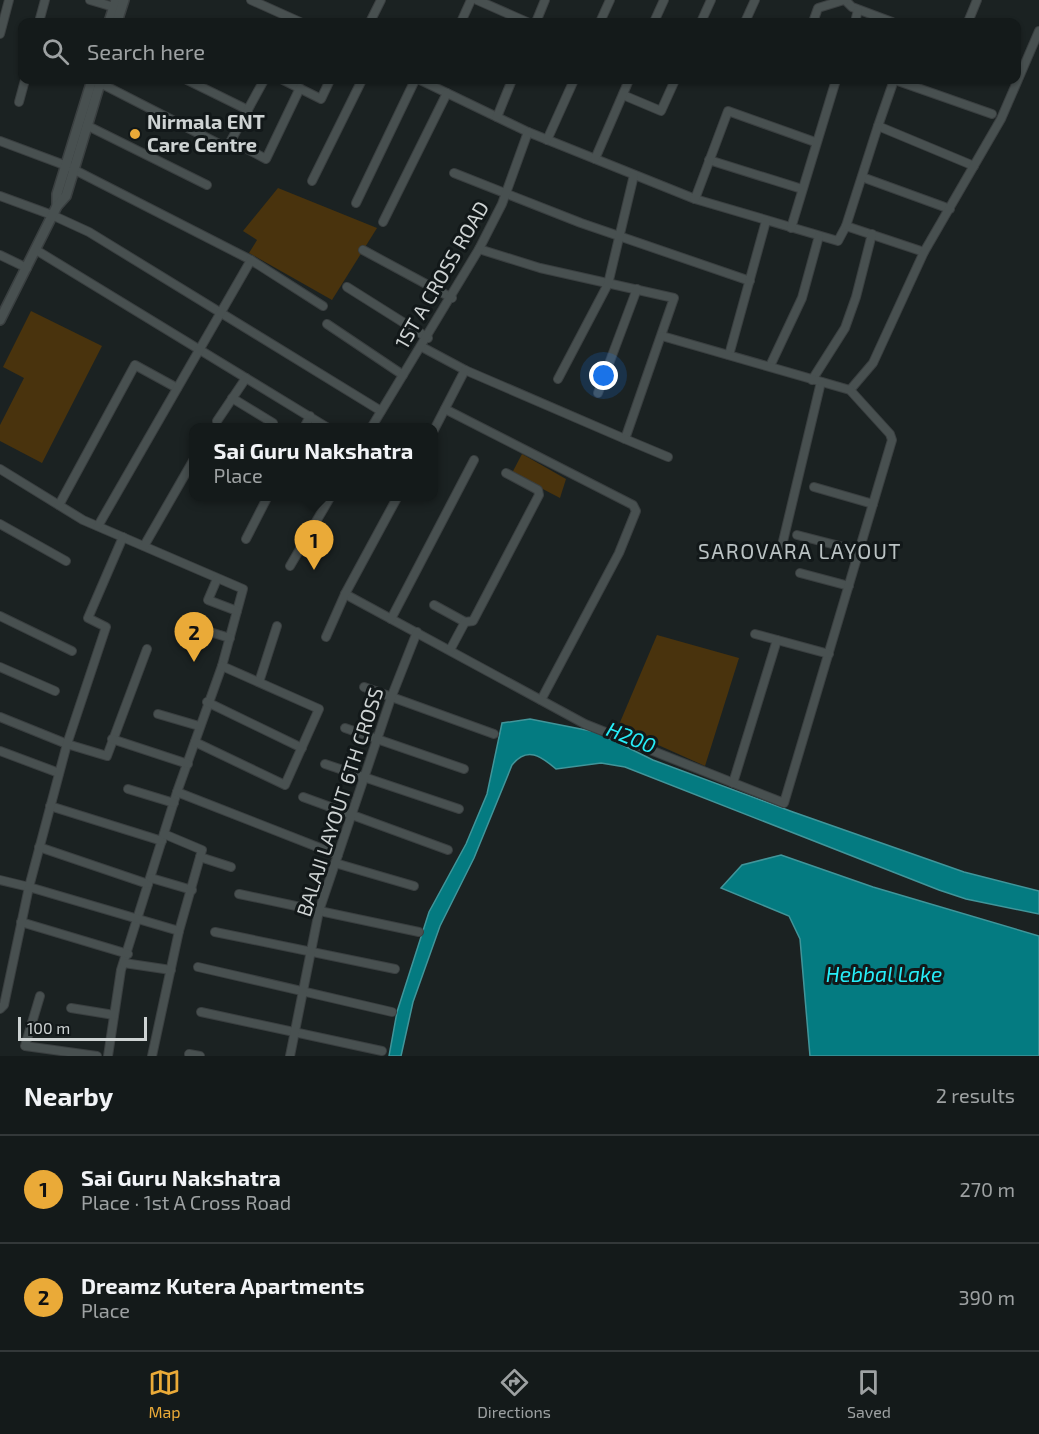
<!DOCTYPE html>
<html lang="en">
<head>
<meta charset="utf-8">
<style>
	:root { --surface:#141a1a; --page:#1d2323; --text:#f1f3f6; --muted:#9da1a2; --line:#333839; --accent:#eaaa38 }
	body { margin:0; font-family:"Exo 2",sans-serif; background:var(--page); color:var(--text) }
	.scale { position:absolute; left:18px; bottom:15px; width:129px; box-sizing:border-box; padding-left:6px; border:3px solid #ced3d3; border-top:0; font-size:16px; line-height:21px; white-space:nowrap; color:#ced3d3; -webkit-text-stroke:4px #121819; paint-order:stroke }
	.you { position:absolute; left:604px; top:376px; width:21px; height:21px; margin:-15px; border:4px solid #fff; border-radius:50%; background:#1a73e8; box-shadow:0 0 0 9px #1a73e833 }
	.badge { display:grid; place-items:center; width:39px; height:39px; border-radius:50%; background:var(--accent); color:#111; font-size:20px; font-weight:700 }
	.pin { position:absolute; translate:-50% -50px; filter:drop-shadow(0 2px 3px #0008) }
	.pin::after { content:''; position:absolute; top:32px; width:21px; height:18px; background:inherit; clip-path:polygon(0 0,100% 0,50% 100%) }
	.popup { position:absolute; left:189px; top:423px; width:249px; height:78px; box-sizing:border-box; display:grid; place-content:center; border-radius:12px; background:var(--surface); filter:drop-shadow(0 2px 4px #0005); font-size:20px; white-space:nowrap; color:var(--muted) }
	.popup b { font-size:22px; color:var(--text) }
	.popup::after { content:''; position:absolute; left:50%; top:100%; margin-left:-12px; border:12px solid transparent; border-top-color:var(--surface) }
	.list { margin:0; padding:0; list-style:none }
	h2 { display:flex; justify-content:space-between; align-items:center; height:78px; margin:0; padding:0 24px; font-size:26px }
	h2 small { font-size:20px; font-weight:400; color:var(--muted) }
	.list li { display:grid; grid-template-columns:39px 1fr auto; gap:18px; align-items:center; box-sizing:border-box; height:108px; padding:0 24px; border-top:2px solid var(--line) }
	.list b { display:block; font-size:22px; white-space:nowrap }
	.list p { margin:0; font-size:20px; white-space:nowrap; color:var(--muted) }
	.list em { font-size:20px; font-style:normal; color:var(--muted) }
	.icon { flex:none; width:33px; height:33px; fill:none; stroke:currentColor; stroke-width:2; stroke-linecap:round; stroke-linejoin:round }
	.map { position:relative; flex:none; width:1039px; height:1056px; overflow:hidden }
	.search { position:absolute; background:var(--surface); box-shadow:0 2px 4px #0004; left:18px; right:18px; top:18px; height:66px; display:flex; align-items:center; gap:15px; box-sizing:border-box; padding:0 21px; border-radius:12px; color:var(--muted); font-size:22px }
	.sheet { height:294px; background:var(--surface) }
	nav { display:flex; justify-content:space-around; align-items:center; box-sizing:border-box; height:84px; border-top:2px solid var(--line); background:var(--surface); font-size:16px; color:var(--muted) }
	nav a { display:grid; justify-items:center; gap:3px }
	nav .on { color:var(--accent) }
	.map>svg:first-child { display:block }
</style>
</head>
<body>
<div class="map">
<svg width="1039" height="1056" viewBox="0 0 1039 1056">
	<rect width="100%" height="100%" fill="#1b2222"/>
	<!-- green -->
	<g fill="#49330d">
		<polygon points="278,188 377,228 332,300 249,253 257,240 243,231"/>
		<polygon points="31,311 102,346 42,463 0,441 0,425 24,378 3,367"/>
		<polygon points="522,454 566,479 560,498 512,473"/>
		<polygon points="657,635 739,658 705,766 618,727"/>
	</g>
	<!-- water -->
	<g fill="#047b81" stroke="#41959a" stroke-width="1.5">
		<path d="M530 719 596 732 653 760 793 812 964 872 1039 891V914L966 899 939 890 625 767 601 763 556 769C541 756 527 746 512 765L474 858 440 926 413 1002 401 1056H389L397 1012 429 912 466 844 487 794 502 723Z"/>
		<polygon points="781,855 873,887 1039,936 1039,1056 810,1056 800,939 789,916 721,888 742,865"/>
	</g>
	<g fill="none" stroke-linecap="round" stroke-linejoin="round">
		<!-- minor casing -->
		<g stroke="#3a3f40" stroke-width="10">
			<g id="minor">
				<polyline points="90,0 117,8"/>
				<polyline points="251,0 300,22"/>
				<polyline points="477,0 527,22"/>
				<polyline points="845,0 852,7 892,22"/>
				<polyline points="39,22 45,0"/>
				<polyline points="370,22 381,0"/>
				<polyline points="461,22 471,0"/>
				<polyline points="536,22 545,0"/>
				<polyline points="600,22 610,0"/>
				<polyline points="654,22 664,0"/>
				<polyline points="701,22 711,0"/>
				<polyline points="745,22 755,0"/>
				<polyline points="813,22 818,8 844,0"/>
				<polyline points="855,22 858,10"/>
				<polyline points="968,22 977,0"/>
				<polyline points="0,34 9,0"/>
				<polyline points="187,80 248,110"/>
				<polyline points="283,80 321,99 330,80"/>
				<polyline points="420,80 528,132 695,199 838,241 846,226 924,252"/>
				<polyline points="894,80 878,126 974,166"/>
				<polyline points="895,80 992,114"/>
				<polyline points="100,83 227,148 264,80"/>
				<polyline points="623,95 661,111 675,80"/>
				<polyline points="19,102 25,80"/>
				<polyline points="497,117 512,80"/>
				<polyline points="88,126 207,185"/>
				<polyline points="547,140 574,80"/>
				<polyline points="0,141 67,166 251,260"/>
				<polyline points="249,150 266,159 300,88"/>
				<polyline points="595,159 629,80"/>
				<polyline points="709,160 802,189"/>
				<polyline points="454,173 581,223 750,281"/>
				<polyline points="862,177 950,209"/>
				<polyline points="312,181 362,80"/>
				<polyline points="0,196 52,215 89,232 381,411"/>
				<polyline points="695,199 728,111 815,142"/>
				<polyline points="356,203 415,80"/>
				<polyline points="383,222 447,93"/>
				<polyline points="846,226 878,126"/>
				<polyline points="791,228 836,80"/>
				<polyline points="36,250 328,428"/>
				<polyline points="363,250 452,298"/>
				<polyline points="0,255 27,268"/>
				<polyline points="347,287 428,338"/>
				<polyline points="327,324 403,375"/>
				<polyline points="422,347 465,370 625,439 674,298 540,268 479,249"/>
				<polyline points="729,355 766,221"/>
				<polyline points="770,366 802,298 819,236"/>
				<polyline points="558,379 608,284 634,175"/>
				<polyline points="812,380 845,328 856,297 872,234"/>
				<polyline points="850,390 873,363 924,252 1001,119 1039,31"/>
				<polyline points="598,393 637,289"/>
				<polyline points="232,398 273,423"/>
				<polyline points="445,409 633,505 636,511 619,553 541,700"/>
				<polyline points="217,421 246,378"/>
				<polyline points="304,428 310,416"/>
				<polyline points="371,428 479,249 502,204 528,132"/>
				<polyline points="434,430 465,370"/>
				<polyline points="625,439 668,457"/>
				<polyline points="0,469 83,520 243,589 222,666 177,792 121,970 108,1056"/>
				<polyline points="814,487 873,504"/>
				<polyline points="59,505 135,365 177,388"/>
				<polyline points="0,524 66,561"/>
				<polyline points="98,526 251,260 323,306"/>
				<polyline points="797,535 859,551"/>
				<polyline points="246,539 268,496"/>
				<polyline points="144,546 194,459"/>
				<polyline points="780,554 821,382"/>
				<polyline points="290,566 331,496"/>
				<polyline points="800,573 849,586"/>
				<polyline points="217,579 208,600 237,611"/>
				<polyline points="345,594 585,724 784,803 892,440 890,434 850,390 662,336"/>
				<polyline points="434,605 465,622"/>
				<polyline points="0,616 72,651"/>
				<polyline points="391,619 474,460"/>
				<polyline points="183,624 230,638"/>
				<polyline points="755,634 829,654"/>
				<polyline points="326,637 345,594 398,496"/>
				<polyline points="450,650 465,622 473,621 539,495 538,490 506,473"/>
				<polyline points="0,667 55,691"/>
				<polyline points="259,682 277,626"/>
				<polyline points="364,687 494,734"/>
				<polyline points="207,702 302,748"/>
				<polyline points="158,714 199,726"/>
				<polyline points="0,717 67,744 107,756 147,649"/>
				<polyline points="345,728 464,769"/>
				<polyline points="112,739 188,764"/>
				<polyline points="195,742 285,785 319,709 222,666"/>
				<polyline points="0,751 59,773"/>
				<polyline points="325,764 459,809"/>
				<polyline points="733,783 777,640"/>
				<polyline points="128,789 174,803"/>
				<polyline points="177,792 338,855"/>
				<polyline points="303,797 448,850"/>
				<polyline points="50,806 162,841"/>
				<polyline points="39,847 148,884"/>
				<polyline points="200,857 231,867"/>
				<polyline points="335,863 414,886"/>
				<polyline points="151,878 192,890"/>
				<polyline points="0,880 29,887 67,744 106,627 88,618 123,537"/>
				<polyline points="239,894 419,932"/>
				<polyline points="21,922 128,954"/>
				<polyline points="215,932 395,969"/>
				<polyline points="124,963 171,970"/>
				<polyline points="198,967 392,1012"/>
				<polyline points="40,996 25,1046 97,1056"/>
				<polyline points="71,1008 114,1015"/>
				<polyline points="0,1009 4,1005 29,887 179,931"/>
				<polyline points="201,1012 382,1051"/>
				<polyline points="189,1054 200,1056"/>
				<polyline points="152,1056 179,931 202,850 164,834"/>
				<polyline points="290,1056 319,911 391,698 417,632"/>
			</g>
		</g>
		<!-- tertiary casing -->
		<g stroke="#3a3f40" stroke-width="12">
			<g id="tertiary">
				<polyline points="109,22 116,0"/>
				<polyline points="117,22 124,0"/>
				<polyline points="57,206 57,194 92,80"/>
				<polyline points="0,320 57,206 66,196 101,80"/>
			</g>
		</g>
		<!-- minor -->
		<use href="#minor" stroke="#485050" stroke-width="8"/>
		<!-- tertiary -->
		<use href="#tertiary" stroke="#485050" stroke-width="9"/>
	</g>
	<!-- markers -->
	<circle fill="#eaaa38" stroke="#121819" stroke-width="2" cx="135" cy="134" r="6"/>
	<g text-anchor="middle" stroke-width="6" stroke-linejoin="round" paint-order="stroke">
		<!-- poi labels -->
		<g font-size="20" font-weight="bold" fill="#ced3d3" stroke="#121819" text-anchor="start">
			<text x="147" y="129">Nirmala ENT<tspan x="147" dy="23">Care Centre</tspan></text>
		</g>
		<!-- street labels -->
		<g font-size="20" fill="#ced3d3" stroke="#121819">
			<text transform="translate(442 275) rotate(-60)" y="7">1ST A CROSS ROAD</text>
			<text transform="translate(340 802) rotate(-72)" y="7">BALAJI LAYOUT 6TH CROSS</text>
		</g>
		<!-- neighbourhood labels -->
		<g font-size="21" letter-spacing="1.5" fill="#bbc3c4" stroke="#121819">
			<text x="800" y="559">SAROVARA LAYOUT</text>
		</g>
		<!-- water labels -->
		<g font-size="21" font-style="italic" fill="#27edf8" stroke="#121819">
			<text transform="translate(631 738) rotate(22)" y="7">H200</text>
			<text x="884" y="982">Hebbal Lake</text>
		</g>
	</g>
</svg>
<div class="scale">100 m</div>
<div class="you"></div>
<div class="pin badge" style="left:314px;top:570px">1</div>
<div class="popup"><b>Sai Guru Nakshatra</b>Place</div>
<div class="pin badge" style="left:194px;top:662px">2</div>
<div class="search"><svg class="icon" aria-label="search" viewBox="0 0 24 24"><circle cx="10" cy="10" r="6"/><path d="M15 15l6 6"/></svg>Search here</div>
</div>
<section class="sheet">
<h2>Nearby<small>2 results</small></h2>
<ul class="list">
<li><span class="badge">1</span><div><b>Sai Guru Nakshatra</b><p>Place · 1st A Cross Road</p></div><em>270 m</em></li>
<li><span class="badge">2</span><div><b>Dreamz Kutera Apartments</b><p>Place</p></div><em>390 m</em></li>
</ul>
</section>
<nav>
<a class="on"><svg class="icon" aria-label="map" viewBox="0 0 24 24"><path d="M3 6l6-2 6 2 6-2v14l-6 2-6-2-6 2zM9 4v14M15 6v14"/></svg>Map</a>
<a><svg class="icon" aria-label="directions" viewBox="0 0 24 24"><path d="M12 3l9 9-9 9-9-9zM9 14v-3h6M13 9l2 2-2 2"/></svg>Directions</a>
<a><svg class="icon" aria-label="saved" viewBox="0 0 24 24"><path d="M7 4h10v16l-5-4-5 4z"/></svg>Saved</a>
</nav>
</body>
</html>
